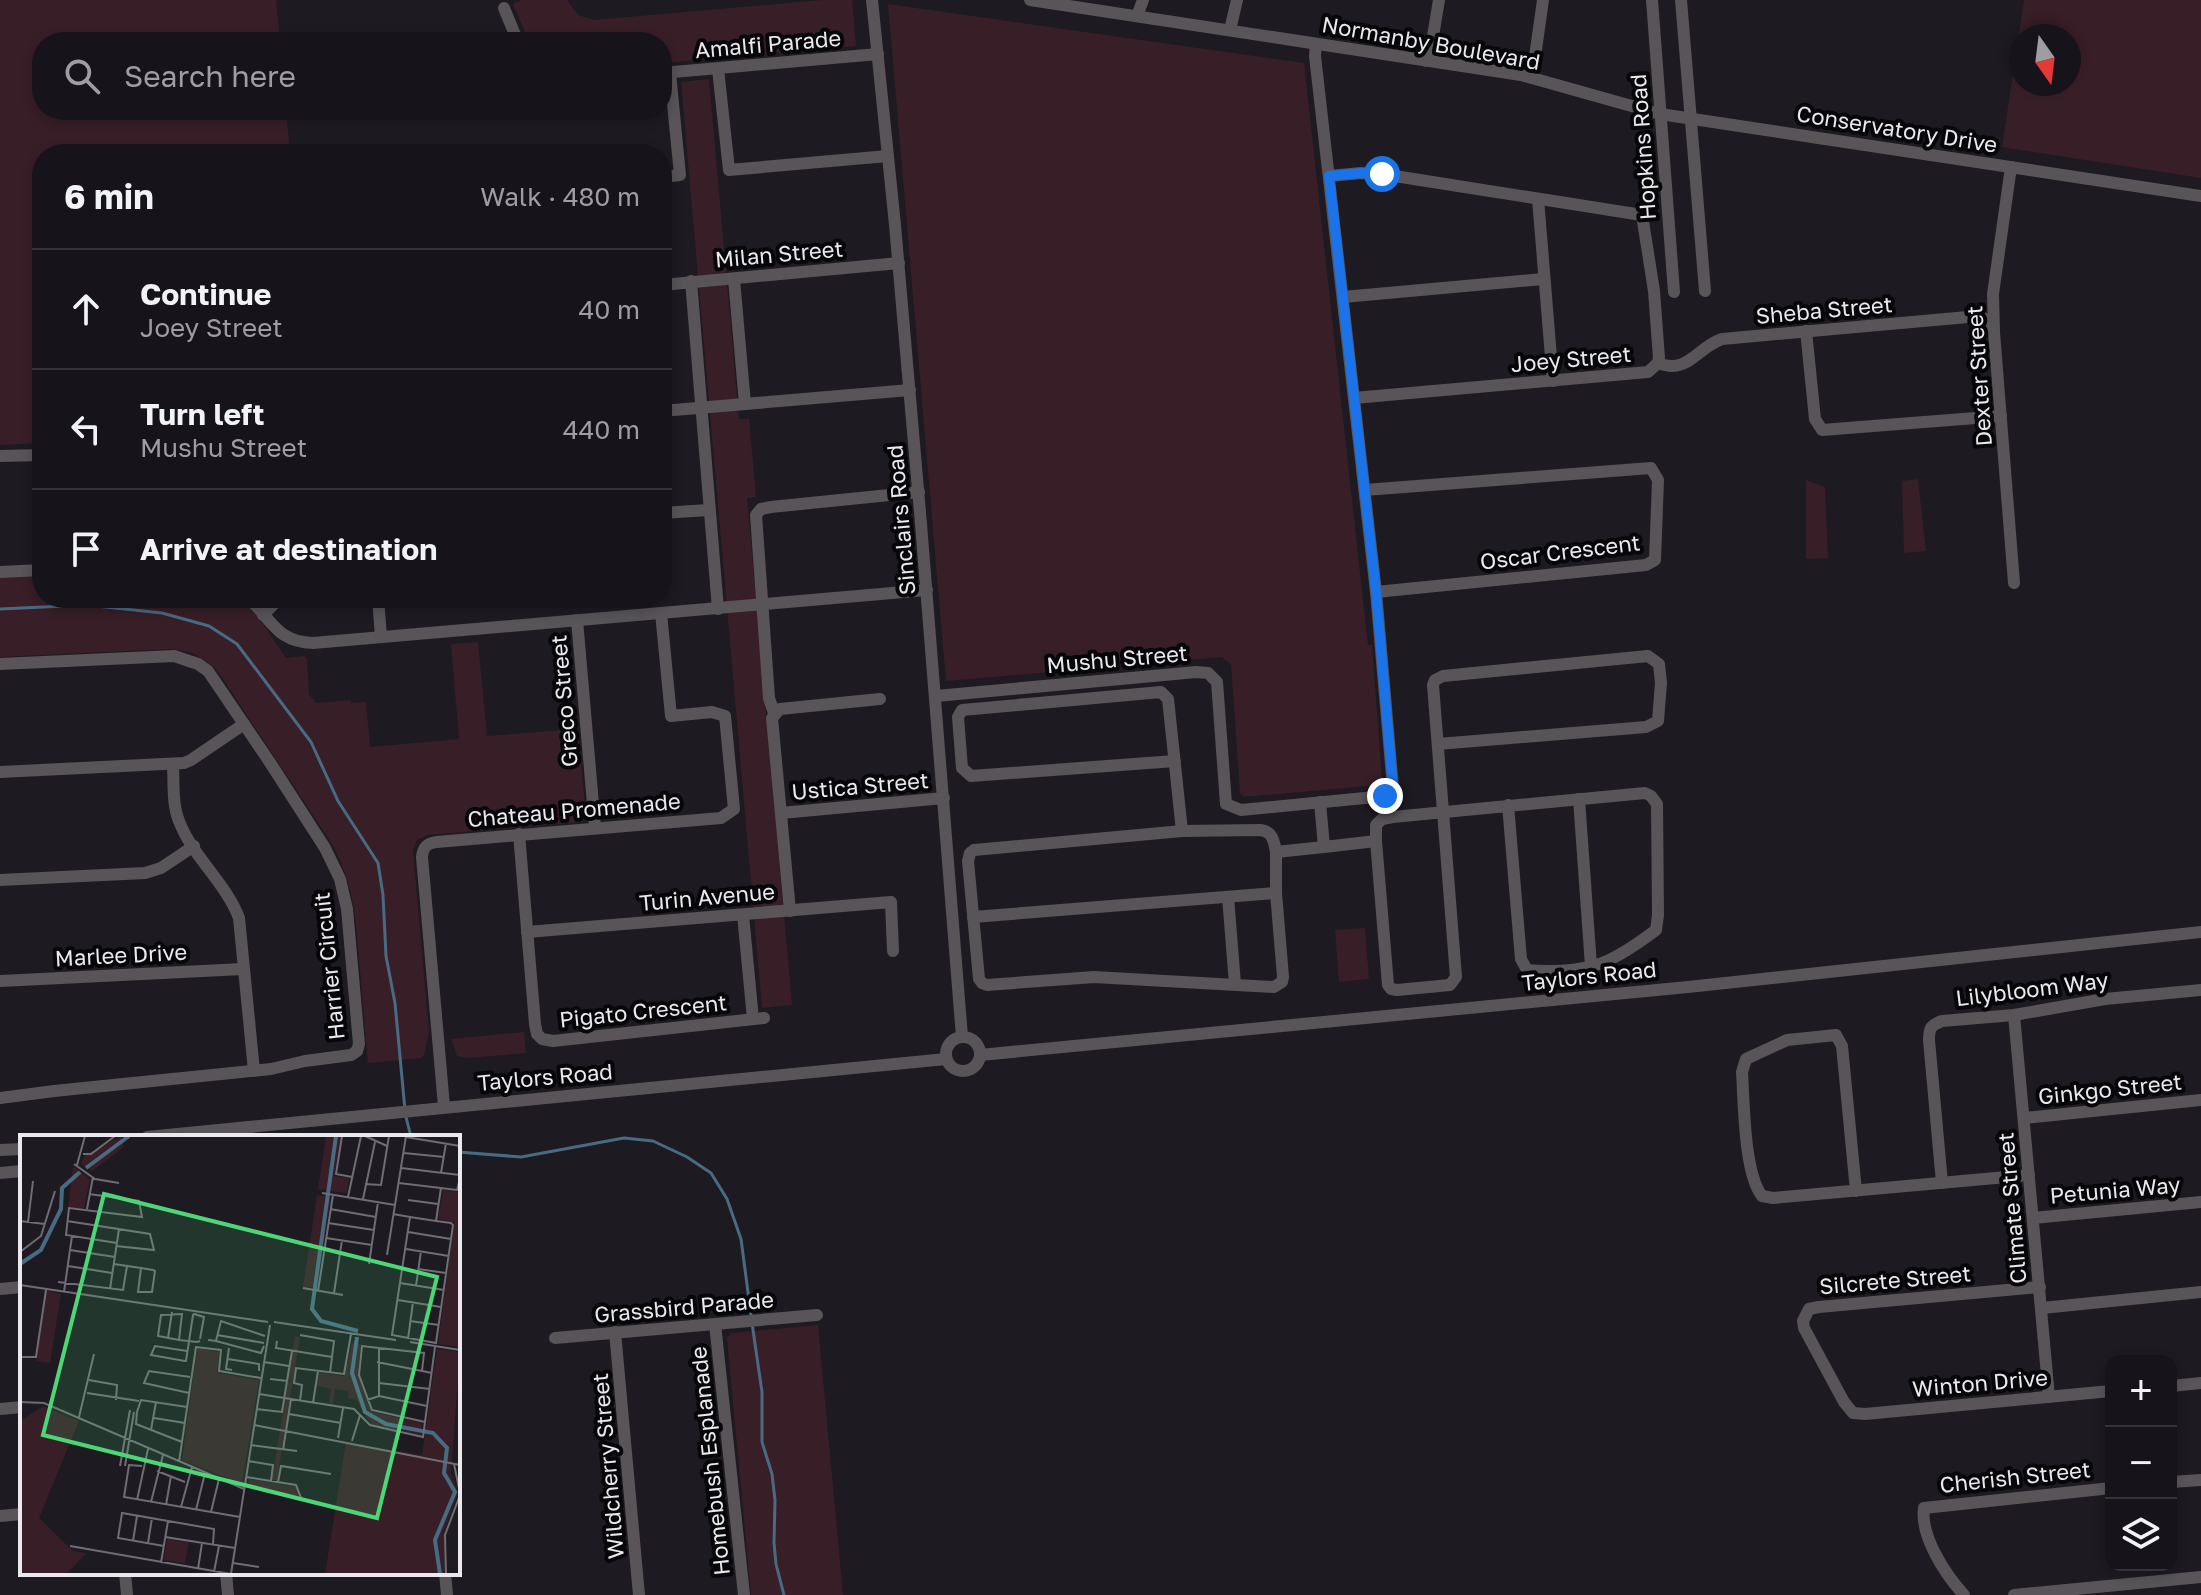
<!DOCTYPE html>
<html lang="en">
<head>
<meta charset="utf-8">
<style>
	:root { --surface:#16141a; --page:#232127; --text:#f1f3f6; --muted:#9e9ea2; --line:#353339 }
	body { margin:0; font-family:"Golos Text",sans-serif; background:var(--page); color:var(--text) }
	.controls { position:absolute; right:24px; bottom:24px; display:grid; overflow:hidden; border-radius:16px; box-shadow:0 4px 12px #0003 }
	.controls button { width:72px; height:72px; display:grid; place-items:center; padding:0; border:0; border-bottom:2px solid var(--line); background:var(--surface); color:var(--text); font:40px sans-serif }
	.compass { position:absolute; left:2009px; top:24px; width:72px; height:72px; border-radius:50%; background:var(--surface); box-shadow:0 4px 12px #0003; rotate:166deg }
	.stop { position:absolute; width:24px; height:24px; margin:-18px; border:6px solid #1a73e8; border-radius:50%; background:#fff }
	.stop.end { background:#1a73e8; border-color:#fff; box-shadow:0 2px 8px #0008 }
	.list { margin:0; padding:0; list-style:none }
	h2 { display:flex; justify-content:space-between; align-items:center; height:104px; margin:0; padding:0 32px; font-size:34px }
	h2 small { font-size:26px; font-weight:400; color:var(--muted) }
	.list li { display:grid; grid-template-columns:52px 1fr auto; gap:24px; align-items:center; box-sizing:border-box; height:120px; padding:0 32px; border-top:2px solid var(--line) }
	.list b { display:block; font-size:30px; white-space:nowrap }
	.list p { margin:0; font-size:26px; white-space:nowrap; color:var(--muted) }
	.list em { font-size:26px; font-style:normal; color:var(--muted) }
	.icon { flex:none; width:44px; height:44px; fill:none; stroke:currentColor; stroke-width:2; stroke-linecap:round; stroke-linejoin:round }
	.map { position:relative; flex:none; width:2201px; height:1595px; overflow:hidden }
	.search { position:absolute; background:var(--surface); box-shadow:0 4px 12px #0003; left:32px; top:32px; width:640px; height:88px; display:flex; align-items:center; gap:20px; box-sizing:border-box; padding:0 28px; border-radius:32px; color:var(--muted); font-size:30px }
	.panel { position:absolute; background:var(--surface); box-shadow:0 4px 12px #0003; left:32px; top:144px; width:640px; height:464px; border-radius:32px }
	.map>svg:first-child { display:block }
</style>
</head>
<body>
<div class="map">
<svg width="2201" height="1595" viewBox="0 0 2201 1595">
	<rect width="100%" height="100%" fill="#1d1a22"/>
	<!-- green -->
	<g fill="#381e27" fill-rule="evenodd">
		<polygon points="0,0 276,0 280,42 42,42 42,110 286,110 290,154 42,154 42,443 0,445"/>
		<polygon points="522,0 567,0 578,15 594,20 822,0 852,0 856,46 662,63 662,42 529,42 513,4"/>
		<path d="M2024 0H2201V178L2002 147ZM2021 36H2069V84H2021Z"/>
		<polygon points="888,4 1304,63 1368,645 1372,645 1382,780 1378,785 1244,797 1240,793 1231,665 1222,657 946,681"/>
		<polygon points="709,79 739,419 749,419 756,497 747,498 792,1005 762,1008 681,82"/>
		<polygon points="1918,479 1926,551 1904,553 1902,481"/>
		<polygon points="1806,480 1825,487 1828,558 1806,559"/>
		<path d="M42 575V598H239L257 615 286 658 304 656 307 659 309 694 316 703 351 700V703L366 702 370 747 459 739 451 644 478 642 487 736 575 729 578 731 586 817 582 822 427 835 417 840 413 850 429 1032 424 1055 421 1058 368 1063C365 1032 363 1001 360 970 356 922 355 887 332 844L221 676 213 666 193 653 170 649 0 657V577Z"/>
		<polygon points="1365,928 1369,979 1339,982 1335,930"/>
		<polygon points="524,1032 526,1053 468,1058 457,1056 451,1039"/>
		<polygon points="818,1325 843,1595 751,1595 727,1338 731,1333"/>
	</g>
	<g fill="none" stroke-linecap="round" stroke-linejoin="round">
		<!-- stream -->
		<g stroke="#486b83" stroke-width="3">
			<polyline points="0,609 87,605 162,613 209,626 237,644 311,742 338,801 378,863 383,895 386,956 395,1003 405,1110"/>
			<polyline points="406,1117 411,1137"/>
			<polyline points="458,1152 521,1157 624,1138 653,1141 687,1157 711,1173 727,1199 741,1239 751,1315"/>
			<polyline points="752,1323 762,1392 762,1442 772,1474 775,1500 774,1543 776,1564 784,1595"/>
		</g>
		<!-- minor -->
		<g stroke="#585458" stroke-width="12">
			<polyline points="872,0 895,225 921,524 962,1037"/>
			<polyline points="1030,0 1521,75 1660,114 2201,196"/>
			<polyline points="1652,0 1674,292"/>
			<polyline points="1681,0 1705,291"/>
			<polyline points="504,8 518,42"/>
			<polyline points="1137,16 1143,0"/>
			<polyline points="1230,30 1237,0"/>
			<polyline points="1426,61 1431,48 1439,0"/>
			<polyline points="718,69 729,170 888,156"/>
			<polyline points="662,73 878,54"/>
			<polyline points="1532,78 1543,0"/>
			<polyline points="2011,167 1993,294 1994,332 2014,583"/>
			<polyline points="1329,176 1361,173 1382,174 1642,215 1654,291 1659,358 1658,363 1648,372 1354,398"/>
			<polyline points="662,177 680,175 670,73"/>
			<polyline points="1538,199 1553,381"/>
			<polyline points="734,279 745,404"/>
			<polyline points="691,281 718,609"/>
			<polyline points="662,285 899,263"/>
			<polyline points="1343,297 1543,279"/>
			<polyline points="1806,331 1815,419 1822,430 2001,416"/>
			<path d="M1658 363C1688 375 1696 348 1722 339L1979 316C1987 319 1990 322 1993 330"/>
			<polyline points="662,411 910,390"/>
			<polyline points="0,456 42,455"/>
			<polyline points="1365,490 1651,468 1658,480 1655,560 1646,565 1376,592"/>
			<polyline points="662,513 709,510"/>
			<polyline points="0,572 42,570"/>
			<path d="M248 598C272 619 276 642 313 643L927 590"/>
			<polyline points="378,598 381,637"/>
			<polyline points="263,615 280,598"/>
			<polyline points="577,620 595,827"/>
			<polyline points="0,664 174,656 198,664 208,671 269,761 325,848 340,879 347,909 359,1044 357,1051 351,1055 305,1061 271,1069 54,1091 0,1098"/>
			<polyline points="936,696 1196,672 1208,673 1217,682 1226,804 1241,810 1385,796 1393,788 1376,592 1315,56 1316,44"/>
			<polyline points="774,713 769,698 756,515 761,509 771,507 919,492"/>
			<polyline points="1175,761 971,776 962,768 958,717 962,710 1161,692 1168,699 1182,831"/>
			<path d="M173 765C174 783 172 804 179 821 192 856 226 883 239 918L254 1071"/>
			<polyline points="0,772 184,763 191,760 244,724"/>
			<polyline points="1579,799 1591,966"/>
			<path d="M1320 802 1324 847 1376 841V825L1382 819 1393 817 1645 793 1651 796 1657 804 1658 915 1656 930C1640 942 1615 960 1596 965 1575 971 1549 972 1527 970L1521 959 1508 805"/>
			<polyline points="781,813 944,798"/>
			<polyline points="519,834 535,1024 537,1034 542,1039 553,1041 764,1018"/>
			<polyline points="1376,841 1388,985 1391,989 1397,990 1450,985 1456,977 1433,685 1435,680 1443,676 1648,656 1659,664 1661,683 1658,721 1646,727 1438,744"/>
			<path d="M1276 852C1274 842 1273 831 1260 830L1182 831 974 850 970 853 968 861 979 979 982 983 987 985 1094 977 1274 987 1282 982 1283 977 1276 893V852L1324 847"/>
			<polyline points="0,880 145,873 161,868 194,846"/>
			<polyline points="1228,897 1235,984"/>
			<polyline points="790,911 772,718 780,709 880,699"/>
			<polyline points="743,915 753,1019"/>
			<polyline points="973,917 1276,893"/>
			<polyline points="527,932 891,902 893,951"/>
			<polyline points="0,981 243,969"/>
			<polyline points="2014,1015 2049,1397"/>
			<circle cx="963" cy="1054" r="17"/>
			<polyline points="980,1055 1688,987 2201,932"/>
			<path d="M444 1106 422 857C423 847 427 843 437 842L721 818 734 809 725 716 712 712 671 716 661 613"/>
			<polyline points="2024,1118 2201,1100"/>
			<polyline points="147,1137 946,1059"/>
			<polyline points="0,1150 22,1149"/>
			<polyline points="0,1173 22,1171"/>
			<path d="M1942 1183 1929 1040C1929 1028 1931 1025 1942 1021L2014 1015 2105 999 2201 990"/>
			<path d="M1856 1191 1842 1046 1836 1035 1787 1040 1746 1059 1742 1072C1744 1103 1744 1173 1762 1196L1773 1198 2029 1175"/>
			<polyline points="2033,1218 2201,1202"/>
			<polyline points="2040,1287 1819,1307 1809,1309 1803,1321 1804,1328 1844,1402 1853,1413 1865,1414 2111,1391"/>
			<polyline points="0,1289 22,1287"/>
			<polyline points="2042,1308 2201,1292"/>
			<polyline points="715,1324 744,1595"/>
			<polyline points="615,1332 639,1595"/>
			<polyline points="555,1338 817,1315"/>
			<polyline points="2171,1386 2201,1383"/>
			<polyline points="0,1409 22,1407"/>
			<polyline points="2171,1482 2201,1480"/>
			<polyline points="0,1516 22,1514"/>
			<polyline points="125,1573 127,1595"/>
			<polyline points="226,1573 228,1595"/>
			<polyline points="445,1573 447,1595"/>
			<path d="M1964 1595C1945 1574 1920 1536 1924 1508L2111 1488"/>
			<polyline points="2014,1595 2201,1577"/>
		</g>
	</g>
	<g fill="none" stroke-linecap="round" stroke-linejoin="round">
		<!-- route -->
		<polyline stroke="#1a73e8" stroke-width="10" points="1382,174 1361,173 1329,176 1376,592 1393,788 1385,796"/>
	</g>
	<g text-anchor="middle" stroke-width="8" stroke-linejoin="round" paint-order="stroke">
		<!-- street labels -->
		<g font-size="22" fill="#eae9ee" stroke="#070609">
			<text transform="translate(1431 43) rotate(10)" y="8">Normanby Boulevard</text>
			<text transform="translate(768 44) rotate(-5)" y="8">Amalfi Parade</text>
			<text transform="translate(1897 129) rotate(9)" y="8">Conservatory Drive</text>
			<text transform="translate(1643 147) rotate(-94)" y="8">Hopkins Road</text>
			<text transform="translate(779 254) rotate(-5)" y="8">Milan Street</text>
			<text transform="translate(1824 310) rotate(-5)" y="8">Sheba Street</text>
			<text transform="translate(1571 359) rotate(-5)" y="8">Joey Street</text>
			<text transform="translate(1979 376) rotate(-94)" y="8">Dexter Street</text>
			<text transform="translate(901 520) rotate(-95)" y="8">Sinclairs Road</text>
			<text transform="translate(1560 552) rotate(-7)" y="8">Oscar Crescent</text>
			<text transform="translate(1117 659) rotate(-5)" y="8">Mushu Street</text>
			<text transform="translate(564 701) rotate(-95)" y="8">Greco Street</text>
			<text transform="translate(860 786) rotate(-5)" y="8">Ustica Street</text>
			<text transform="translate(574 810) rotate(-5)" y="8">Chateau Promenade</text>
			<text transform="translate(707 897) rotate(-5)" y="8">Turin Avenue</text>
			<text transform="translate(121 955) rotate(-3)" y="8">Marlee Drive</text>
			<text transform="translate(329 966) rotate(-96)" y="8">Harrier Circuit</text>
			<text transform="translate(1589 976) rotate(-6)" y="8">Taylors Road</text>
			<text transform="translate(2032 989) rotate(-7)" y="8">Lilybloom Way</text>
			<text transform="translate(643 1011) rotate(-6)" y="8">Pigato Crescent</text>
			<text transform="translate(545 1077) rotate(-5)" y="8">Taylors Road</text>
			<text transform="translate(2110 1089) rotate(-6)" y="8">Ginkgo Street</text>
			<text transform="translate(2115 1190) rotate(-5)" y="8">Petunia Way</text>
			<text transform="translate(2012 1208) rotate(-95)" y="8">Climate Street</text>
			<text transform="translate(1895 1280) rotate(-5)" y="8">Silcrete Street</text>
			<text transform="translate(684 1307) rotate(-5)" y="8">Grassbird Parade</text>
			<text transform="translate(1980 1383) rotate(-5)" y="8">Winton Drive</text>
			<text transform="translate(710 1461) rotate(-96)" y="8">Homebush Esplanade</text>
			<text transform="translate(608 1466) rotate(-95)" y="8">Wildcherry Street</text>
			<text transform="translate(2015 1477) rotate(-6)" y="8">Cherish Street</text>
		</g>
	</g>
	<!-- overview -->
	<g transform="translate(20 1135)">
		<rect width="440" height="440" fill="#1d1a22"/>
		<path d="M101 1 104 12 72 36 61 29 65 20ZM306 1H321L314 41 329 43 327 58 298 54ZM53 31 70 44 64 73H48ZM440 49V212L418 209 434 87 418 84 423 55 438 57ZM297 60 311 62 297 153 283 152ZM27 156 41 159 30 228 16 226ZM275 201 280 202 257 345H252ZM332 208 341 209 338 232 352 277 402 288 401 300 352 290 336 265 328 263 329 256 315 254 313 269 309 268 311 254 297 251 299 238 324 241ZM177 213 199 217 197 238 239 245 222 349 162 325ZM417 214 440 217 431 338 438 358 424 397 425 439H305L326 307 413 322 402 320ZM23 271 59 286 19 383 53 416 66 418 47 439H0V286ZM229 344 276 352 279 364 228 352ZM147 404 169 407 165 428 144 425Z" fill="#381e27"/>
		<path fill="none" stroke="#486b83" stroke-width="4" d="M316 1 292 174 301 186 338 196M66 33 109 1M0 129 21 115 41 74 42 53 60 37M337 202 332 238 345 277 366 289 413 298 427 313 424 338 435 357 415 405 420 439"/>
		<path fill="none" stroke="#6f6d74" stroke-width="2" d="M322 1 316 39 332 42M345 1 367 11M386 2 440 11M384 18 424 22M63 19H71L95 1M54 29 75 44 99 48M57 30 65 1M381 33 440 40M421 38 426 8M379 48 437 55 440 43M345 49 361 50 369 1M302 58 375 70M69 59 120 66M328 62 341 1M343 64 355 7M388 65 418 69M67 74 73 42M310 74 356 82M373 79 390 82 416 86 431 88 433 90 416 208 372 200 390 82M0 86 25 89M47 86 130 99 134 115 96 111M416 86 421 53M8 87 13 46M308 88 354 95M388 97 431 104M306 103 352 110M97 108 46 100 49 73 122 82 119 66M386 114 429 121M50 115 95 122M0 117 21 101 35 56M367 120 386 1M94 129 121 133 133 135 135 136 132 157H118L121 133M349 129 358 67M48 131 92 138M398 134 426 138M38 147 103 155 107 131M380 148 424 155M0 150 248 187M396 151 401 116M283 153 323 160M90 154 99 94M298 156 313 60M44 157 52 101M314 158 322 105M378 165 421 172M390 186 419 190M254 187 376 205M197 200 244 208M280 200 314 206 310 238M148 203 152 177M388 204 393 167M159 205 162 179 141 180 138 201 159 205 177 207 180 206M188 205 196 206 201 186 245 201M196 206 241 218 244 211M257 206 256 213 312 222M390 207 440 215M359 212V261M209 213 206 234 212 235M167 216 135 211 131 220 165 226H166L173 180 174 179 184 182 180 204M0 222H16L26 155M208 224 239 229V236M244 227 269 231M357 227 412 238M402 236 404 218 342 211 339 240 352 275 405 287M250 244 267 246 272 216M69 245 97 250 96 265M359 248 410 254M67 258 119 266M169 258 124 248 129 236 170 242M239 259 334 274 350 290 403 302 415 212M347 265 359 261 407 271M280 266 282 250 274 248 276 233 324 239 331 199M0 267 24 268 224 354M293 268 298 236M236 274 262 277 267 246M269 279 321 288M59 282 74 219M134 283 165 288M440 287V315M234 290 440 330M131 295 136 267M318 303 323 273M332 306 340 280M162 307 116 289 117 277 121 265 167 272M231 310 277 316M263 315 271 264M228 326 253 330 251 346M159 327 176 212 201 215 199 236 241 243M434 329 440 358M100 331 110 275M105 331 114 277M122 331 109 330 104 362 220 382M137 336 165 347M226 342 276 350 281 363M258 347 261 331 311 339M117 365 128 314M131 367 143 320M146 370 151 341M161 372 172 332M176 375 185 338M191 377 199 344M145 402 215 413M113 406 117 381M128 408 132 383M50 411 211 439M144 411 98 403 102 378 194 394 193 410M141 428 148 386M213 428 239 432M178 434 182 408M194 437 199 411M211 439 250 190M426 439 425 400 440 360"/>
		<path fill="#4dd676" fill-opacity="0.15" stroke="#4dd676" stroke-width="4" d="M84 59 417 142 357 383 23 300Z"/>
		<rect width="440" height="440" fill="none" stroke="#eae9ee" stroke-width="4"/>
	</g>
</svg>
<div class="controls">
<button>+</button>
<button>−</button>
<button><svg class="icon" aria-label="layers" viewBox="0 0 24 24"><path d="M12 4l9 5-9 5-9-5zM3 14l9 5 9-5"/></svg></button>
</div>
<svg class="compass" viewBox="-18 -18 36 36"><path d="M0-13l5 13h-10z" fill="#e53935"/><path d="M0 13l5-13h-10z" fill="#9e9ea2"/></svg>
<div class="stop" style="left:1382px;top:174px"></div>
<div class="stop end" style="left:1385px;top:796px"></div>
<div class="search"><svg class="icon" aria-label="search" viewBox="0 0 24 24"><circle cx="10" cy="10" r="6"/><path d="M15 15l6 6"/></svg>Search here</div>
<section class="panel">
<h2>6 min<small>Walk · 480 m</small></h2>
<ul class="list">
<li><svg class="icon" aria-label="ahead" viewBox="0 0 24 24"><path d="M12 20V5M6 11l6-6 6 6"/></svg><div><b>Continue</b><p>Joey Street</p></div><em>40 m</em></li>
<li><svg class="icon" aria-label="left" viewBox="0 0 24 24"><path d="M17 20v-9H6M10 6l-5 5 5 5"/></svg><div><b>Turn left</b><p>Mushu Street</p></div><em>440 m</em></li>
<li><svg class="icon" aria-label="arrive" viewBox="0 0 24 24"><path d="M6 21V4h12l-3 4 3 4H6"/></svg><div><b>Arrive at destination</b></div></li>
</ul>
</section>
</div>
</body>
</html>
